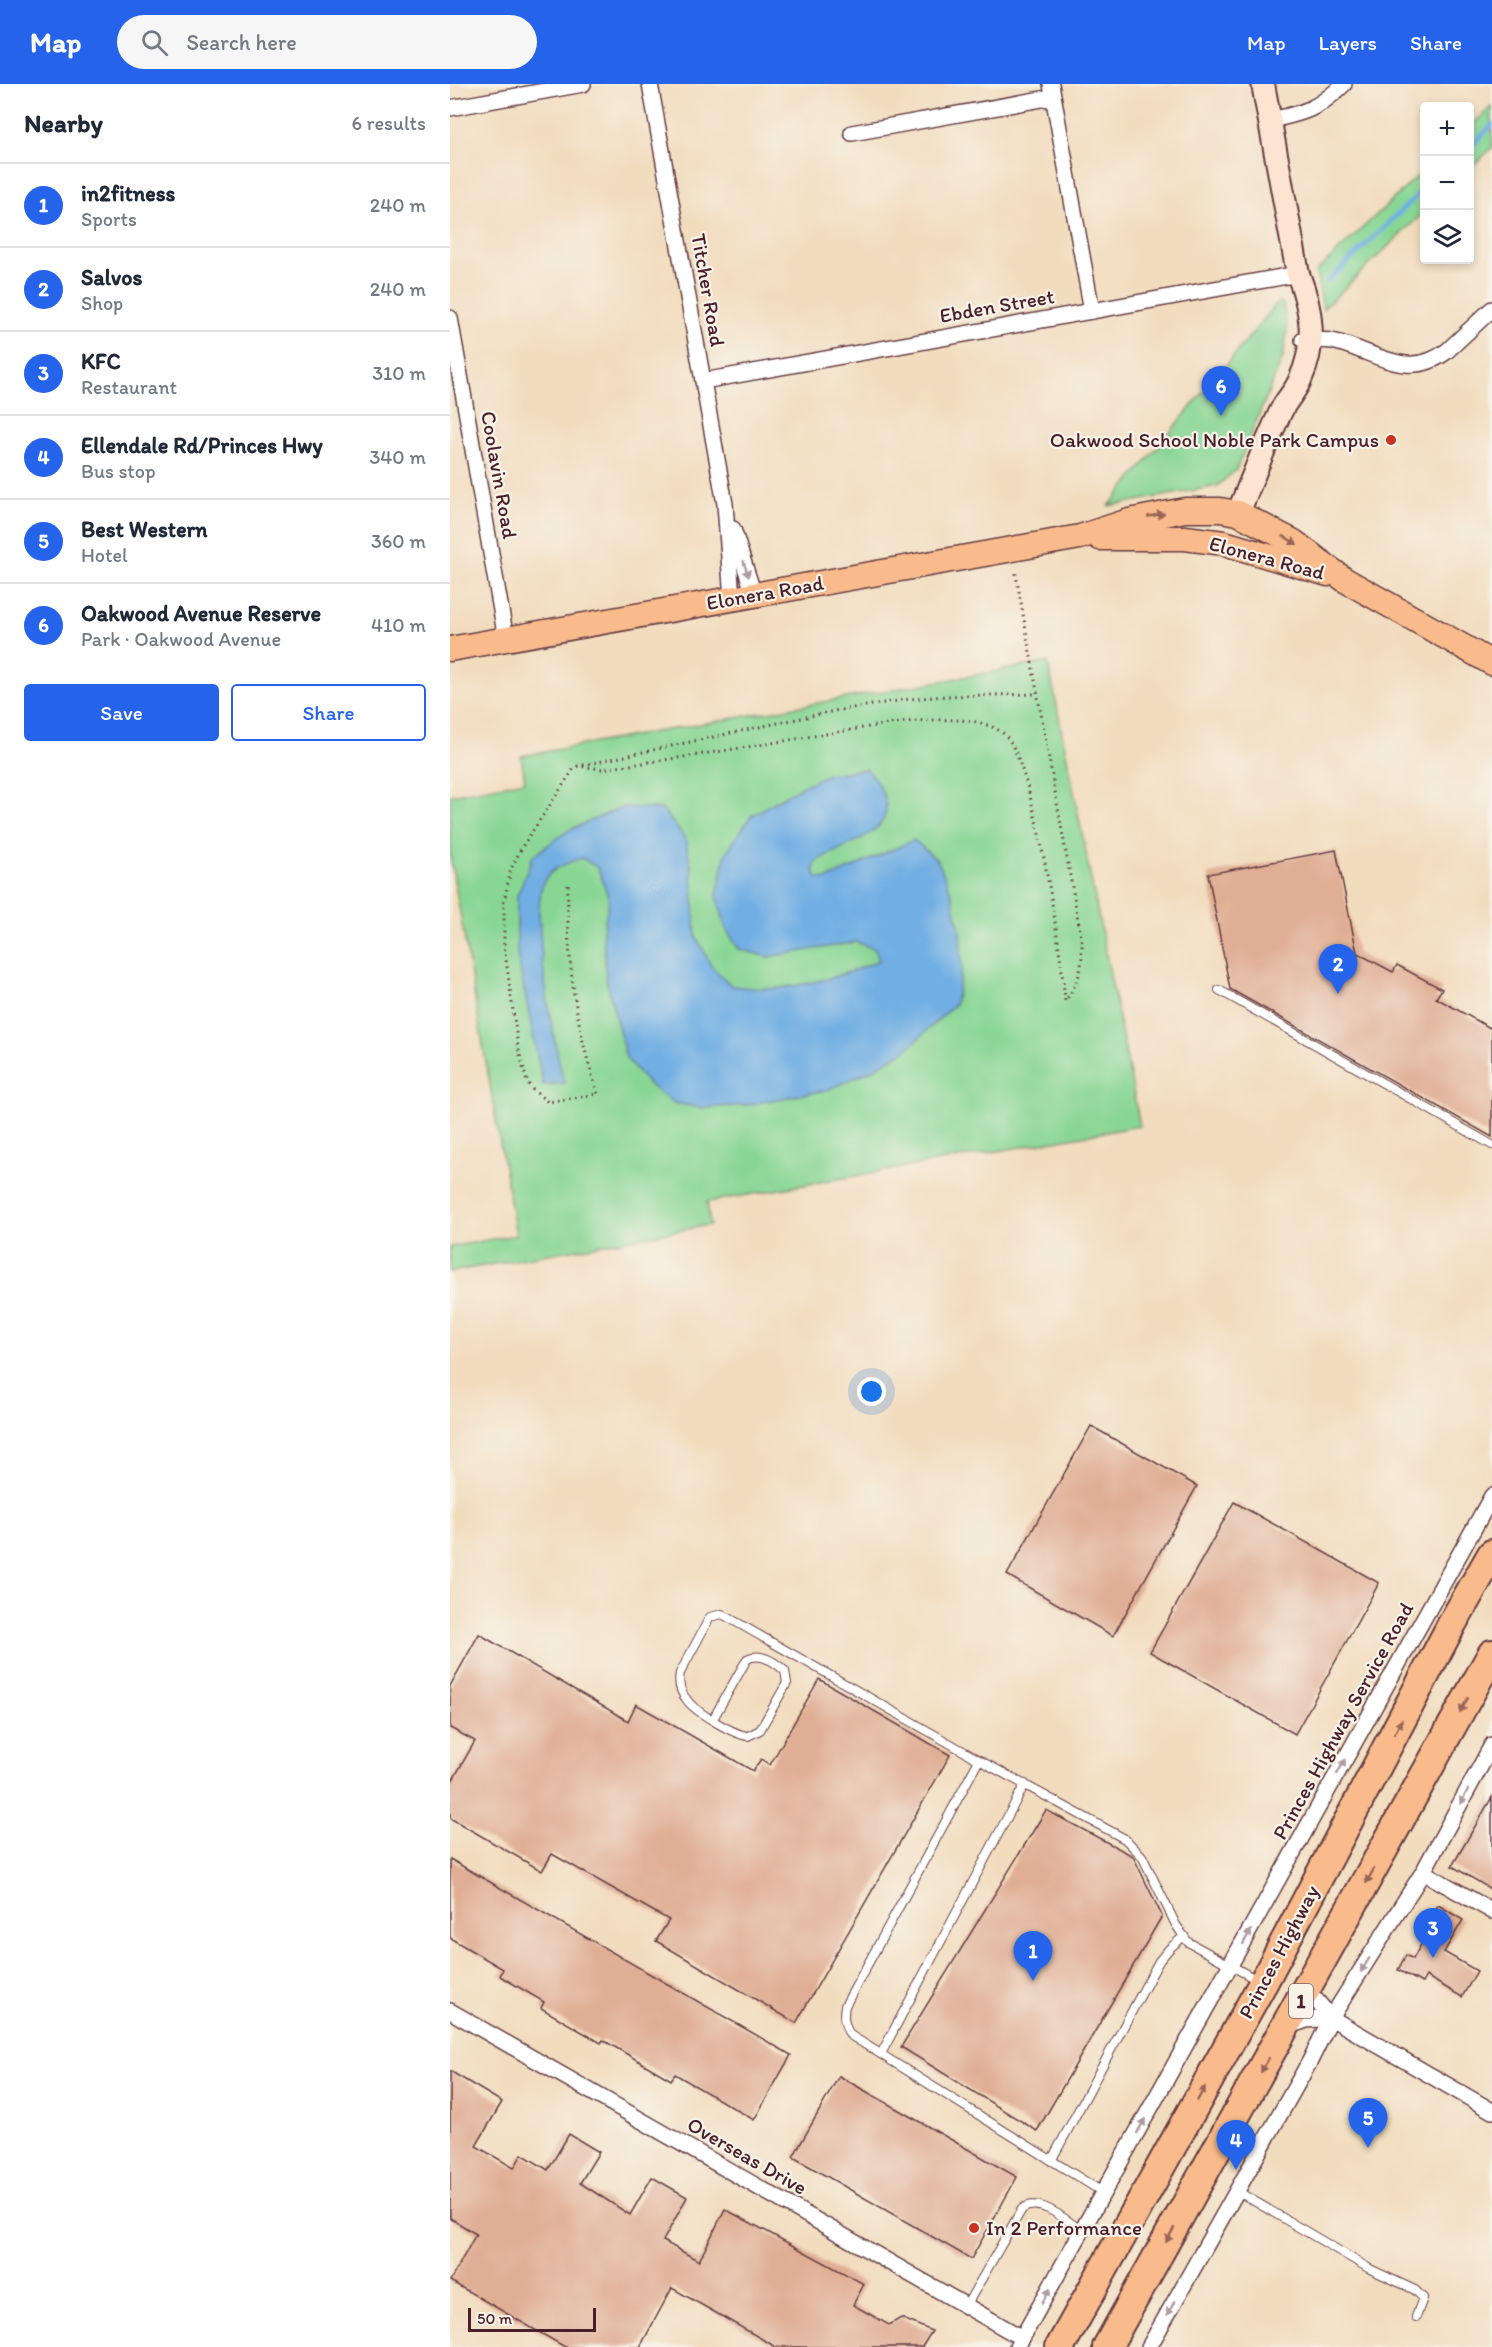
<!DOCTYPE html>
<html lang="en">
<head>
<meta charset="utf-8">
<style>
	:root { --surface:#fff; --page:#f6f6f7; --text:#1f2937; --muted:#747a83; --line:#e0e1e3; --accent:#2563eb }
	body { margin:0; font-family:Itim,sans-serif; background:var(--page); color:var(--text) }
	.controls { position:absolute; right:18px; top:18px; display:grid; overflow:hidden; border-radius:6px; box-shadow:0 3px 9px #0003 }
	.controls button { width:54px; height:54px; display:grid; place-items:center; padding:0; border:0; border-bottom:2px solid var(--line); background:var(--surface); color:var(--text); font:30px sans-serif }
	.scale { position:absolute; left:18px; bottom:15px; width:128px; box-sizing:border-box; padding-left:6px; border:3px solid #4a1f2b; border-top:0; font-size:16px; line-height:21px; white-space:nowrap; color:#4a1f2b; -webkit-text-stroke:4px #f7f3e8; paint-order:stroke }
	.you { position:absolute; left:422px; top:1308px; width:21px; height:21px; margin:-15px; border:4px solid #fff; border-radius:50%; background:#1a73e8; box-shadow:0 0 0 9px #1a73e833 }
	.badge { display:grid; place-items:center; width:39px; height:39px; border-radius:50%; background:var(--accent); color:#fff; font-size:20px; font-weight:700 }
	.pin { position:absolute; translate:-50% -50px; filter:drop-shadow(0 2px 3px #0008) }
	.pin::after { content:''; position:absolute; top:32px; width:21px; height:18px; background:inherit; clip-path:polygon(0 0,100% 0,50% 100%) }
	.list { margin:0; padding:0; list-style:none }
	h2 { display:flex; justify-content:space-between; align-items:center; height:78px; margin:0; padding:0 24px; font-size:26px }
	h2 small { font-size:20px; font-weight:400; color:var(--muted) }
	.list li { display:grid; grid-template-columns:39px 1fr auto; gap:18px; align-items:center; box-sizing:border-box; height:84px; padding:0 24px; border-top:2px solid var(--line) }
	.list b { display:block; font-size:22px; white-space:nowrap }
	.list p { margin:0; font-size:20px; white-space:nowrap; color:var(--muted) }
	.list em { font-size:20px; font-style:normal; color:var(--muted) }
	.actions { display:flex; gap:12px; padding:18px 24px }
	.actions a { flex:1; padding:14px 0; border:2px solid var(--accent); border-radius:6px; text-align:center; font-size:21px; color:var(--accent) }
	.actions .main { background:var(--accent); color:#fff }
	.icon { flex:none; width:33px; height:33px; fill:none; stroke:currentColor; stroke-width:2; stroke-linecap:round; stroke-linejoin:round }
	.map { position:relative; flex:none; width:1042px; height:2263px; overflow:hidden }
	header { display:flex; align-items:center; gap:36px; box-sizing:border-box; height:84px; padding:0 30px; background:var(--accent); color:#fff }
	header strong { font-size:28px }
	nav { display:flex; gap:33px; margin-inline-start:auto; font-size:21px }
	.search { width:420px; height:54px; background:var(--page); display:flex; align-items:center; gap:15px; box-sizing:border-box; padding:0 21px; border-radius:33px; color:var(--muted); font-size:22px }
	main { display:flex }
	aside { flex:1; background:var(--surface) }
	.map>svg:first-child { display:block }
</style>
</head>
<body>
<header>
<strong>Map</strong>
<div class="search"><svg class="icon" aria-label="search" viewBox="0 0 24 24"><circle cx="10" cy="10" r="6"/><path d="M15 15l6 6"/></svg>Search here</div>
<nav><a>Map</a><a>Layers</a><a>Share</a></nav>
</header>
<main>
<aside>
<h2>Nearby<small>6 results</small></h2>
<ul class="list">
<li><span class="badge">1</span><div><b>in2fitness</b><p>Sports</p></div><em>240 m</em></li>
<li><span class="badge">2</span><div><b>Salvos</b><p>Shop</p></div><em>240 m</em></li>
<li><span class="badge">3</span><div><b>KFC</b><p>Restaurant</p></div><em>310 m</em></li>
<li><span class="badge">4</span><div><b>Ellendale Rd/Princes Hwy</b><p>Bus stop</p></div><em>340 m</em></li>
<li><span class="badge">5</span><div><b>Best Western</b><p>Hotel</p></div><em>360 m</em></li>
<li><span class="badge">6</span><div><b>Oakwood Avenue Reserve</b><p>Park · Oakwood Avenue</p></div><em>410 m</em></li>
</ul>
<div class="actions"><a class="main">Save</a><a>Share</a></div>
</aside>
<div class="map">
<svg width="1042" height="2263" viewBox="0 0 1042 2263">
	<rect width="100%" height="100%" fill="#f7f3e8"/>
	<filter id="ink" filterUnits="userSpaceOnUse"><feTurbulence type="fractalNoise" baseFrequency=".0167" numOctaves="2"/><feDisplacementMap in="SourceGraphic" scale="12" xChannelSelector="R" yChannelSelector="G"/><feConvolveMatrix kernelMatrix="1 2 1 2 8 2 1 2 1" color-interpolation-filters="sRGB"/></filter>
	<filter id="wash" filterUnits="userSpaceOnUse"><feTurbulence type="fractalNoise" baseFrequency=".008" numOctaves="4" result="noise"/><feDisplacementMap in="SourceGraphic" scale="24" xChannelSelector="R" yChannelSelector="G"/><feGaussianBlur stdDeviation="1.35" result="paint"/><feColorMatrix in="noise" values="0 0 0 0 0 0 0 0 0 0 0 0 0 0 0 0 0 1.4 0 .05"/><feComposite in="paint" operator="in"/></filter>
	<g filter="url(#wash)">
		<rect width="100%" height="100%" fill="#f2dcbe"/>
		<!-- green -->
		<g fill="#88d694" stroke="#697a60" stroke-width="1.5">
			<polygon points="1042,22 1042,64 1020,85 1020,43"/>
			<polygon points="974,86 974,128 873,225 866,188"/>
			<polygon points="829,217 833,220 837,246 833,273 786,386 767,402 659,422"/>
			<polygon points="598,578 690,1042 257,1118 260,1141 0,1188 0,1163 66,1151 0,771 0,711 75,697 71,672"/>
		</g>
		<!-- water -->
		<path fill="#70aee3" stroke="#5d6687" stroke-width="1.5" d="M417 685C467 745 408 753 365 778L364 787 367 794 377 795 464 756 488 777 501 808 510 847 512 885 505 920 456 966 422 986 377 1006 295 1021 252 1024 224 1019 198 1000 176 974 156 895 153 847 159 815 148 784 132 774C117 779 97 785 92 802 87 821 90 843 91 862 95 909 103 953 114 999L93 1001 67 870V812L83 772 119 746 173 723 212 725 235 754 242 787 246 852 262 883 282 902C297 903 314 906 329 904 362 900 399 890 429 876L425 865 406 858 318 873 289 865 276 845 267 811 276 769 301 732 341 708 378 690Z"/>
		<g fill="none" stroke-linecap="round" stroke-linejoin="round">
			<!-- stream -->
			<g stroke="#70aee3" stroke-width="5">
				<polyline points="1020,63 1042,41"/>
				<polyline points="878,197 974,105"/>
			</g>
		</g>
		<g id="blocks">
			<!-- building -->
			<g fill="#e0ae94">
				<polygon points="886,766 907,869 943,888 947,881 992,905 986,914 1042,945 1042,1053 780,905 758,790"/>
				<polygon points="641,1342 747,1402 663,1552 557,1491"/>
				<polygon points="784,1418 929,1499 845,1650 700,1568"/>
				<polygon points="29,1550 178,1637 186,1620 303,1687 311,1675 320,1681 369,1595 500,1671 346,1939 206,1857 219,1836 102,1770 92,1787 0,1734 0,1701 25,1657 0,1644 0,1602"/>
				<polygon points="1042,1713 1042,1806 1002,1782"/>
				<polygon points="596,1726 683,1772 712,1832 587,2047 451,1963"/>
				<polygon points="0,1775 341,1971 304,2036 225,1990 221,1996 153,1956 151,1959 91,1924 94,1918 50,1892 53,1885 0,1854"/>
				<polygon points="988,1821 1013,1836 994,1868 1027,1887 1012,1913 976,1892 972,1899 948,1886 956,1871 963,1875 979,1846 975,1843"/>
				<polygon points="0,1987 52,2018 26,2062 64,2084 72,2070 98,2086 119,2050 149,2068 130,2099 180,2131 202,2093 237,2113 213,2157 249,2177 275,2125 414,2200 403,2221 439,2241 451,2234 482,2247 472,2263 326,2263 222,2204 190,2263 115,2263 0,2197 26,2150 0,2134"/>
				<polygon points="389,1992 567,2093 521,2175 343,2073"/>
			</g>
		</g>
	</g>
	<g filter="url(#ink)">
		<use href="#blocks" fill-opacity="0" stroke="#633b41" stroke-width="1.5"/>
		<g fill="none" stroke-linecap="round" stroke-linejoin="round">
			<!-- lane casing -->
			<g stroke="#633b41" stroke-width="10">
				<g id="lane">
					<polyline points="769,906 1042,1061"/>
					<path d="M263 1635 297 1575C310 1568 325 1578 335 1587L337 1599 310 1646 298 1652C285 1651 245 1628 237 1616 230 1608 228 1599 230 1589L260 1533 272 1530 529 1676"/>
					<polyline points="431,1970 575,1700"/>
					<polyline points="601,2077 709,1877 719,1865 734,1852"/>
					<polyline points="787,2107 920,2185 965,2206 973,2214 966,2233"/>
					<path d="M654 2109 400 1951C394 1941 393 1933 395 1922L529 1676 675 1755 692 1772 726 1841 738 1858 809 1897"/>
					<path d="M516 2222 572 2125C590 2112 617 2137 632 2147"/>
				</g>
			</g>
			<!-- street casing -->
			<g stroke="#633b41" stroke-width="18">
				<g id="street">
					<polyline points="200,0 275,420 282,515"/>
					<polyline points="601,0 642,227"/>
					<polyline points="0,24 133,0"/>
					<path d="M820 36C855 29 868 25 894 0"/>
					<polyline points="402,49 603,13"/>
					<polyline points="0,234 56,555"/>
					<path d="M853 256C864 257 875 255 886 258 926 268 958 297 997 267L1042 225"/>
					<polyline points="253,297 848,190"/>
					<polyline points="283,445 304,511"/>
					<polyline points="973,1788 1042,1827"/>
					<polyline points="854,1911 867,1917 881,1934 1042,2027"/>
					<polyline points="0,1927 572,2254"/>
					<polyline points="838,1943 856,1936 881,1934"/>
					<polyline points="567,2263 1042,1412"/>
					<polyline points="699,2263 860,1977 881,1934 973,1788 1042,1661"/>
				</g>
			</g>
			<!-- secondary casing -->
			<g stroke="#633b41" stroke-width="26">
				<path id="secondary" d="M788 429C803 394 816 357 833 323 838 314 846 306 850 296 867 259 862 226 848 190L813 0"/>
			</g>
			<!-- primary casing -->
			<g stroke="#633b41" stroke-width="27">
				<g id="primary">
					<polyline points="650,454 735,454 774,459 878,490"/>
					<polyline points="0,565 630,453 679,437 735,426 770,426 788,429 844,458 895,496 1042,579"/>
				</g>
			</g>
			<!-- highway casing -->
			<g stroke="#633b41" stroke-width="32">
				<g id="highway">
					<polyline points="610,2263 813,1899 1003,1538 1042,1470"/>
					<polyline points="657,2263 1042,1570"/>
				</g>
			</g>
			<!-- path -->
			<g stroke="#633b41" stroke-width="3" stroke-dasharray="1.5 4.5" stroke-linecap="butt">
				<polyline points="133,681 384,627 460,615 496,612 587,610"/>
				<path d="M118 801C116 872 125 942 148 1010L98 1018 83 1006 77 998 68 963 54 861V817L61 785 72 763 123 686 128 682 152 685C223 675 293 664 363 652 410 645 459 634 507 636 521 636 542 640 554 650 583 675 612 872 615 917 630 898 633 881 632 858L565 485"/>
			</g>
			<!-- lane -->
			<use href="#lane" stroke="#fff" stroke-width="8"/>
			<!-- street -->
			<use href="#street" stroke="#fff" stroke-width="15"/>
			<!-- secondary -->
			<use href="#secondary" stroke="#fde4d1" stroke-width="22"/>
			<!-- primary -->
			<use href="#primary" stroke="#fabb8c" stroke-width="24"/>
			<!-- highway -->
			<use href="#highway" stroke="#fabb8c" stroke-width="28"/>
		</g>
		<!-- one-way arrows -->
		<defs><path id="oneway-solid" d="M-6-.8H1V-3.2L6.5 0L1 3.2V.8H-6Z" transform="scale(1.5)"/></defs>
		<g fill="#996557">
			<use href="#oneway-solid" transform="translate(706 431) rotate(-11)"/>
			<use href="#oneway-solid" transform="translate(840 456) rotate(31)"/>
			<use href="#oneway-solid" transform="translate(1014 1621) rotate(119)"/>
			<use href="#oneway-solid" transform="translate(948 1643) rotate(-62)"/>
			<use href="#oneway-solid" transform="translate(920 1792) rotate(119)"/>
			<use href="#oneway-solid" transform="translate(815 1981) rotate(119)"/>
			<use href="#oneway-solid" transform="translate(751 2010) rotate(-61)"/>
			<use href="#oneway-solid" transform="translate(720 2151) rotate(119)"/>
		</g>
		<g fill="#ae9aa0">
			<use href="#oneway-solid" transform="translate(296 485) rotate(72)"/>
			<use href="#oneway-solid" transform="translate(891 1683) rotate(-61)"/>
			<use href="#oneway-solid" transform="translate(1014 1713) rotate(118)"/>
			<use href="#oneway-solid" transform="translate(797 1853) rotate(-61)"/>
			<use href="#oneway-solid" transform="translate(915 1881) rotate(122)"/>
			<use href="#oneway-solid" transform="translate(691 2042) rotate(-61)"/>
			<use href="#oneway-solid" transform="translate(596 2212) rotate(-61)"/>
			<use href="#oneway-solid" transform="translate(721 2224) rotate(119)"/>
		</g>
	</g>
	<!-- markers -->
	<g fill="#c8321e" stroke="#f7f3e8" stroke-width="2">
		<circle cx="941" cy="356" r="6"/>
		<circle cx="524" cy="2144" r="6"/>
	</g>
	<g text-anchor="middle" stroke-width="4.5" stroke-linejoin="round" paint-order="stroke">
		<!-- shield labels -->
		<rect fill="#f7f3e8" stroke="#7e5f64" stroke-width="1.5" x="839" y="1900" width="24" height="34" rx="4.5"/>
		<g font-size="20" font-weight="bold" fill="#4a1f2b">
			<text x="851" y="1924">1</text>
		</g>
		<!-- street labels -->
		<g font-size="21" fill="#4a1f2b" stroke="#f7f3e8">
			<text transform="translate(258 206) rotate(80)" y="7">Titcher Road</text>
			<text transform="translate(547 222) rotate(-10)" y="7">Ebden Street</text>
			<text transform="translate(49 391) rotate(80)" y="7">Coolavin Road</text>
			<text transform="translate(817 474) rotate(15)" y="7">Elonera Road</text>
			<text transform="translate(315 509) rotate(-10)" y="7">Elonera Road</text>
			<text transform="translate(893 1637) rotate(-61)" y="7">Princes Highway Service Road</text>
			<text transform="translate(829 1868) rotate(-62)" y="7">Princes Highway</text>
			<text transform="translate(297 2072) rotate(30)" y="7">Overseas Drive</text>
		</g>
		<!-- poi labels -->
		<g font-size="21" fill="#4a1f2b" stroke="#f7f3e8" text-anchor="end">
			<text x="929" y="363">Oakwood School Noble Park Campus</text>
			<text x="536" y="2151" text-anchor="start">In 2 Performance</text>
		</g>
	</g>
</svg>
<div class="controls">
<button>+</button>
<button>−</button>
<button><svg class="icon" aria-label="layers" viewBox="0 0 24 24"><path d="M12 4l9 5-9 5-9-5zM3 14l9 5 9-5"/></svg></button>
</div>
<div class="scale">50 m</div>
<div class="you"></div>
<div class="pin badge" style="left:583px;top:1897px">1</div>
<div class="pin badge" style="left:888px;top:910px">2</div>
<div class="pin badge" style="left:983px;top:1874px">3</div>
<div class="pin badge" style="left:786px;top:2086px">4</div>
<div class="pin badge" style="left:918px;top:2064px">5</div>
<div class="pin badge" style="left:771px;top:332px">6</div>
</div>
</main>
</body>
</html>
